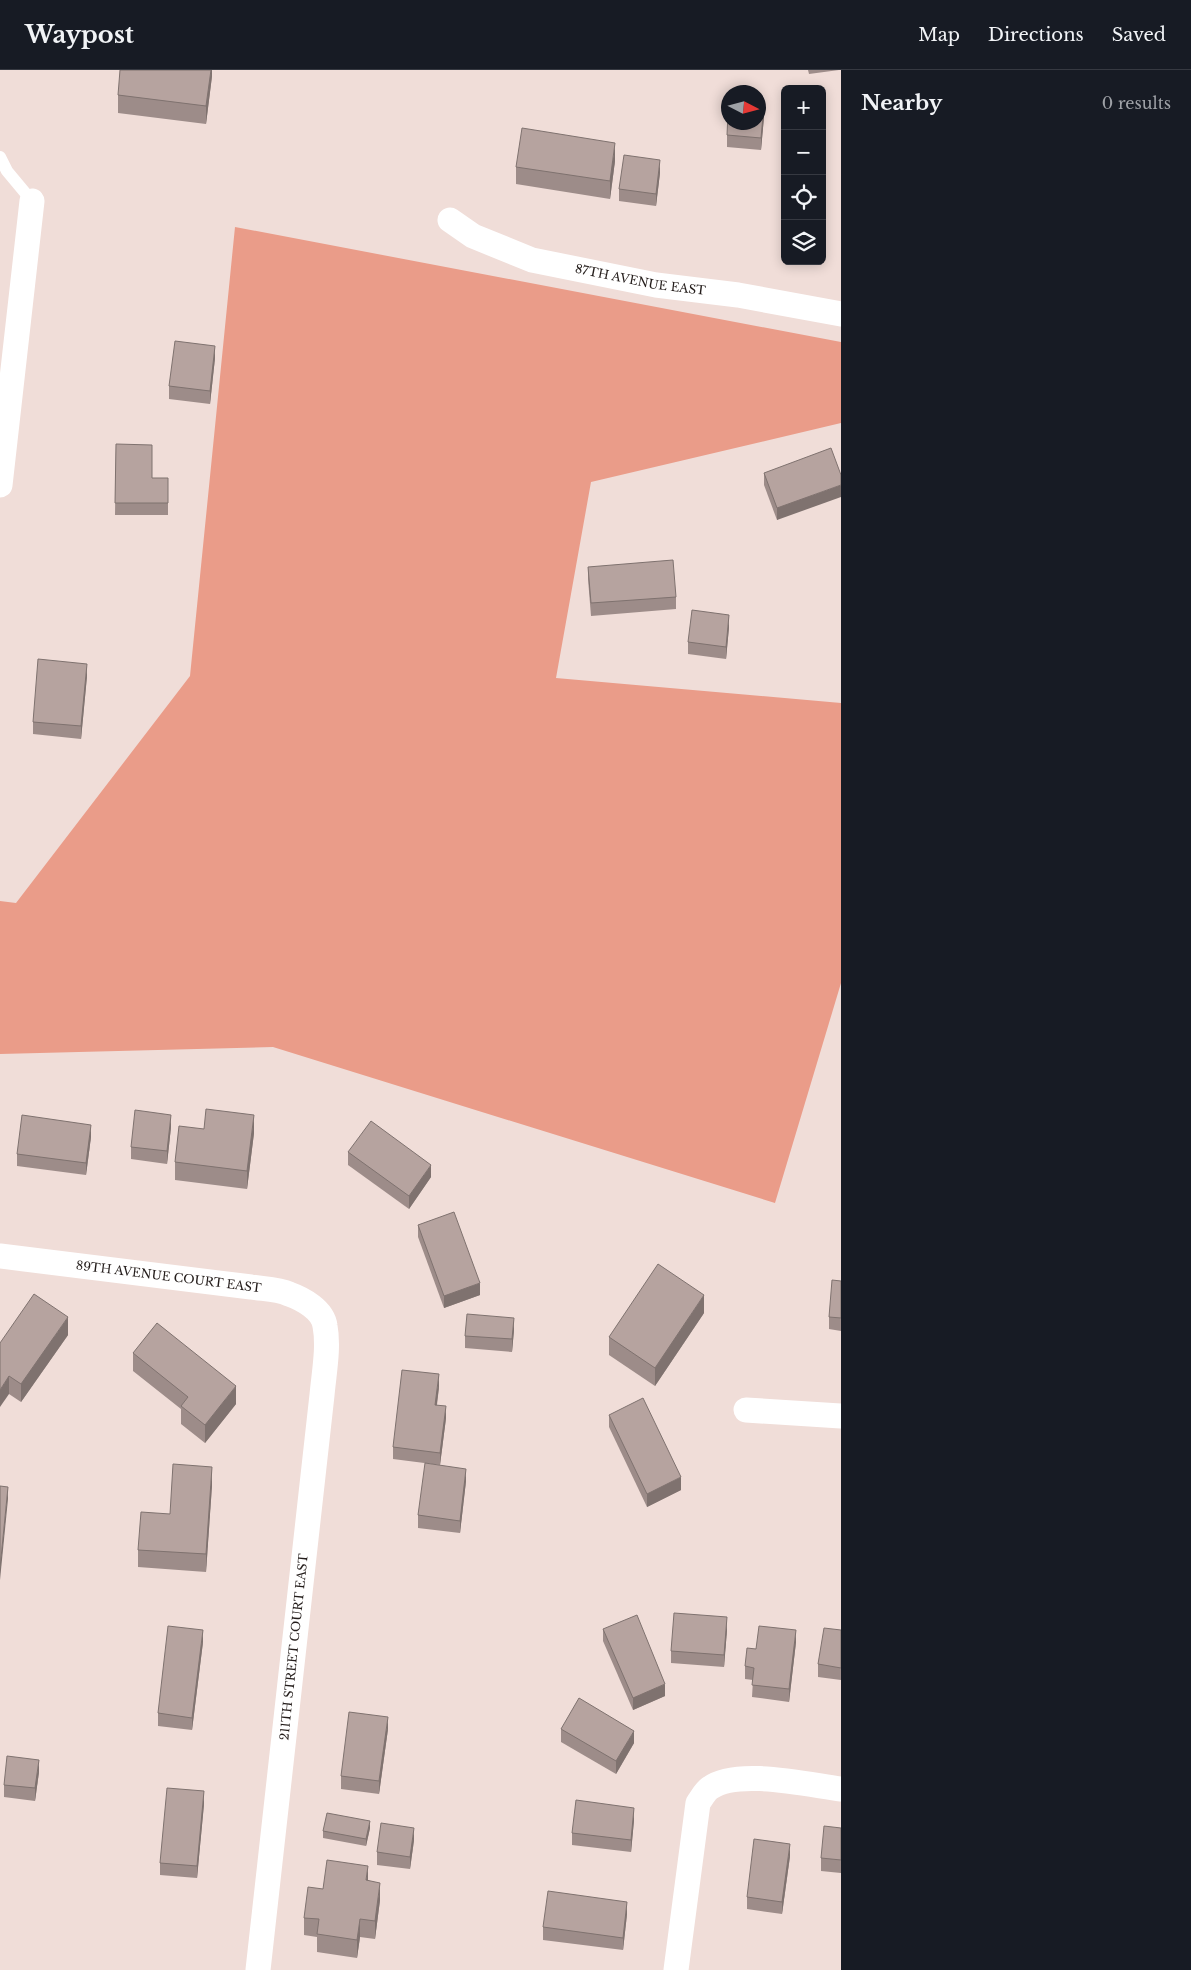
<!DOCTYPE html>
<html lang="en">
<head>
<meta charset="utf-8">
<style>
	:root { --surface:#171b24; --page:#242831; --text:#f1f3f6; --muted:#9ea1a6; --line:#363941 }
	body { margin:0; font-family:"Libre Baskerville",serif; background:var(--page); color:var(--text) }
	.controls { position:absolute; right:15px; top:15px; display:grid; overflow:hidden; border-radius:8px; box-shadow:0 2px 12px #0003 }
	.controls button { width:45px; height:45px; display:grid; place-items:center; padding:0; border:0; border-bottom:1px solid var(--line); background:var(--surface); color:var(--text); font:25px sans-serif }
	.compass { position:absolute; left:721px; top:15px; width:45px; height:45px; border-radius:50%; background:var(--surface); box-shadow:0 2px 12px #0003; rotate:96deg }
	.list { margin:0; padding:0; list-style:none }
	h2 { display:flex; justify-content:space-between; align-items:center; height:65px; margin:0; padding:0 20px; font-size:21px }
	h2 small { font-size:16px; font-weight:400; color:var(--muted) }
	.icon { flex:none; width:28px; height:28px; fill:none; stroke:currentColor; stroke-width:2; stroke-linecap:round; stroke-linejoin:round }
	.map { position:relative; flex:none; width:841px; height:1900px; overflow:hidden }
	header { display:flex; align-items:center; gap:30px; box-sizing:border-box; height:70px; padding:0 25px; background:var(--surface); border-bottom:1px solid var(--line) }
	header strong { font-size:24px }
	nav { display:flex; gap:28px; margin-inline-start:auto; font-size:18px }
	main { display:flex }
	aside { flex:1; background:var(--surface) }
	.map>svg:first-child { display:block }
</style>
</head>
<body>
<header>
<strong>Waypost</strong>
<nav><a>Map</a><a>Directions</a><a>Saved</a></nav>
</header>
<main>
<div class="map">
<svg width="841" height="1900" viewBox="0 0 841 1900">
	<rect width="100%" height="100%" fill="#f0ddd8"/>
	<!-- forest -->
	<polygon fill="#ea9c89" points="235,157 841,272 841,353 591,412 556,608 841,633 841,913 775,1133 273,977 0,984 0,831 16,833 190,606"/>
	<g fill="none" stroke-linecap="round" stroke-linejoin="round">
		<!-- service -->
		<polyline stroke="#fff" stroke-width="12" points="0,87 7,101 32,131"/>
		<!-- minor -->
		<g stroke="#fff" stroke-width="25">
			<path id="s1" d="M450 150 473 166 532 190 656 215 738 225 841 244"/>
			<polyline points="0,415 32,131"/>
			<path id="s2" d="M0 1186 251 1217C263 1219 278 1219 289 1224 303 1229 323 1240 325 1256 329 1277 324 1303 322 1325L258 1900"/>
			<polyline points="746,1340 841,1346"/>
			<path d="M676 1900 698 1733C702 1728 705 1721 710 1718 737 1698 809 1715 841 1719"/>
		</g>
	</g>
	<!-- wall -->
	<g fill="#9d8c89">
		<polygon points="212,0 212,6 206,54 118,43 118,25"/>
		<polygon points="808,0 839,0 809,4"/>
		<polygon points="764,47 761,80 727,77 727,65"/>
		<polygon points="615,91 610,129 516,114 516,97"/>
		<polygon points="660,103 656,136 619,131 619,119"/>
		<polygon points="215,288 210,334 169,329 169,316"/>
		<polygon points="116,374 152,408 168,408 168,445 115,445"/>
		<polygon points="764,403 841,405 777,450 764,415"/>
		<polygon points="588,497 676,527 676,539 591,546 588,509"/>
		<polygon points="729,557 726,589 688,584 688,572"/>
		<polygon points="87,606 81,669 33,664 33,652"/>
		<polygon points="171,1057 167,1094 131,1089 131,1077"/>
		<polygon points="204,1059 254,1063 247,1119 175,1110 175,1092"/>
		<polygon points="91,1067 86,1105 17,1096 17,1084"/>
		<polygon points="348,1082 431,1107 409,1139 348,1095"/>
		<polygon points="418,1155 480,1225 444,1238 418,1167"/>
		<polygon points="841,1211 841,1261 829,1259 829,1247"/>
		<polygon points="704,1243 655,1316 609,1285 609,1267"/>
		<polygon points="514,1260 512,1282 465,1278 465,1266"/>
		<polygon points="68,1265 21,1332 9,1324 0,1273"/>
		<polygon points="133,1283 236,1334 205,1373 181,1354 181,1339 133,1301"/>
		<polygon points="439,1317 437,1335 446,1348 440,1395 393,1389 393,1377"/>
		<polygon points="609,1345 681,1420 647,1437 609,1357"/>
		<polygon points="466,1411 460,1463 418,1458 418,1445"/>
		<polygon points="212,1415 206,1502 138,1497 138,1480 170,1444"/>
		<polygon points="603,1559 665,1626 633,1640 603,1571"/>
		<polygon points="727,1560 724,1597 671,1593 671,1581"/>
		<polygon points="841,1560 841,1610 818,1607 818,1594"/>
		<polygon points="203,1572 192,1660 158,1656 158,1643"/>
		<polygon points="796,1572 789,1632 752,1627 753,1610 745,1609 745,1596 756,1579"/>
		<polygon points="388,1659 379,1724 341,1719 341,1706"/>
		<polygon points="561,1659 634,1673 616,1704 561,1672"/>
		<polygon points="39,1702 35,1731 4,1727 4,1715"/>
		<polygon points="204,1734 197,1808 160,1805 160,1793"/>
		<polygon points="634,1750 631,1782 572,1775 572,1763"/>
		<polygon points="370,1758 366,1776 323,1768 323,1761"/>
		<polygon points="841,1758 841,1803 821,1801 821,1788"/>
		<polygon points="414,1770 410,1799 377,1795 377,1782"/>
		<polygon points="790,1786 782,1844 747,1839 747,1827"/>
		<polygon points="368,1811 380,1830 375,1869 360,1867 357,1888 317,1882 317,1867 304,1865 304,1848 323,1819"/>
		<polygon points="627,1844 623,1880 543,1870 543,1857"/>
	</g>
	<!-- shaded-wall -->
	<g fill="#7f726f">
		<polygon points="211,0 212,0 212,6 206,54 206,36"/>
		<polygon points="764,35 764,47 761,80 761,68"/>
		<polygon points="615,73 615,91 610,129 610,111"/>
		<polygon points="660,90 660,103 656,136 656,124"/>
		<polygon points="215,276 215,288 210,334 210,321"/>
		<polygon points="841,415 841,427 777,450 777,438"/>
		<polygon points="729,545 729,557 726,589 726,577"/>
		<polygon points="87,594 87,606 81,669 81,656"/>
		<polygon points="171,1045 171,1057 167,1094 167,1081"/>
		<polygon points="254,1045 254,1063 247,1119 247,1101"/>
		<polygon points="91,1055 91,1067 86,1105 86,1093"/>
		<polygon points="431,1095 431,1107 409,1139 409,1126"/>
		<polygon points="480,1213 480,1225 444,1238 444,1226"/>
		<polygon points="704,1225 704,1243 655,1316 655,1298"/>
		<polygon points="68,1247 68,1265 21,1332 21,1314"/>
		<polygon points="514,1248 514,1260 512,1282 512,1269"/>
		<polygon points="439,1304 439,1317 435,1347 435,1335"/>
		<polygon points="9,1306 9,1324 0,1337 0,1320"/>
		<polygon points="236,1316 236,1334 205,1373 205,1355"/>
		<polygon points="446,1336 446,1348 440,1395 440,1383"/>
		<polygon points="212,1397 212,1415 206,1502 206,1484"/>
		<polygon points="466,1399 466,1411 460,1463 460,1451"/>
		<polygon points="681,1407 681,1420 647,1437 647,1424"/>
		<polygon points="8,1417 8,1429 0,1510 0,1498"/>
		<polygon points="727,1547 727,1560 724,1597 724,1585"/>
		<polygon points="203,1560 203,1572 192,1660 192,1648"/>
		<polygon points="796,1560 796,1572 789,1632 789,1619"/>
		<polygon points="665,1614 665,1626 633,1640 633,1628"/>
		<polygon points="388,1647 388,1659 379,1724 379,1711"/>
		<polygon points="634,1661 634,1673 616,1704 616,1691"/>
		<polygon points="39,1690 39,1702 35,1731 35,1718"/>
		<polygon points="204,1721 204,1734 197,1808 197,1796"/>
		<polygon points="634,1738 634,1750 631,1782 631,1770"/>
		<polygon points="370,1751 370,1758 366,1776 366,1769"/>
		<polygon points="414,1758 414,1770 410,1799 410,1787"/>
		<polygon points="790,1774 790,1786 782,1844 782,1832"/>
		<polygon points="368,1796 368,1814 366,1810"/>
		<polygon points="380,1813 380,1830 375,1869 375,1851"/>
		<polygon points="627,1832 627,1844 623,1880 623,1868"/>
		<polygon points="360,1849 360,1867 357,1888 357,1870"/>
	</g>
	<!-- building -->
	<g fill="#b6a39f" stroke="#7f726f">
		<polygon points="120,0 211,0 206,36 118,25"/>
		<polygon points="758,34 764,35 761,68 727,65 728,43 728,52 758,52"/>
		<polygon points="522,58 615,73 610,111 516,97"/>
		<polygon points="624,85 660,90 656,124 619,119"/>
		<polygon points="175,271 215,276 210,321 169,316"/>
		<polygon points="116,374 152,375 152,408 168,408 168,433 115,433"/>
		<polygon points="831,378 841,405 841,415 777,438 764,403"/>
		<polygon points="673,490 676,527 591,533 588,497"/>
		<polygon points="692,540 729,545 726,577 688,572"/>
		<polygon points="38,589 87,594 81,656 33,652"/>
		<polygon points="206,1039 254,1045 247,1101 175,1092 179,1056 204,1059"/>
		<polygon points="135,1040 171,1045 167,1081 131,1077"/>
		<polygon points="22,1045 91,1055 86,1093 17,1084"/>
		<polygon points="371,1051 431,1095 409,1126 348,1082"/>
		<polygon points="454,1142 480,1213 444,1226 418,1155"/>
		<polygon points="658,1194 704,1225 655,1298 609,1267"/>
		<polygon points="832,1210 841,1211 841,1248 829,1247"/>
		<polygon points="34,1224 68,1247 21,1314 9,1306 0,1320 0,1273"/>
		<polygon points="467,1244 514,1248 512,1269 465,1266"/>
		<polygon points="157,1253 236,1316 205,1355 181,1336 188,1327 133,1283"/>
		<polygon points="402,1300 439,1304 435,1335 446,1336 440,1383 393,1377"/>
		<polygon points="643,1328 681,1407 647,1424 609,1345"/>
		<polygon points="425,1393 466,1399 460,1451 418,1445"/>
		<polygon points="173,1394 212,1397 206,1484 138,1480 141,1442 170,1444"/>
		<polygon points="0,1416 8,1417 0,1498"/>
		<polygon points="674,1543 727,1547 724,1585 671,1581"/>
		<polygon points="637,1545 665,1614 633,1628 603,1559"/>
		<polygon points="168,1556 203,1560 192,1648 158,1643"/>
		<polygon points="759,1556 796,1560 789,1619 752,1615 754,1598 745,1596 747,1578 756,1579"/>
		<polygon points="824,1558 841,1560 841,1598 818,1594"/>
		<polygon points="579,1628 634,1661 616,1691 561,1659"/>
		<polygon points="349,1642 388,1647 379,1711 341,1706"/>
		<polygon points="7,1686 39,1690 35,1718 4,1715"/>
		<polygon points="167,1718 204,1721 197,1796 160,1793"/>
		<polygon points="576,1730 634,1738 631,1770 572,1763"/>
		<polygon points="327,1743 370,1751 366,1769 323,1761"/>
		<polygon points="381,1753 414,1758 410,1787 377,1782"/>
		<polygon points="824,1756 841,1758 841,1790 821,1788"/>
		<polygon points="754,1769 790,1774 782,1832 747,1827"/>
		<polygon points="327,1790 368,1796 366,1810 380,1813 375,1851 360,1849 357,1870 317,1864 319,1849 304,1848 308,1817 323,1819"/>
		<polygon points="548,1821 627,1832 623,1868 543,1857"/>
	</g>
	<g text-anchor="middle" stroke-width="4" stroke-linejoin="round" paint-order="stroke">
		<!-- street labels -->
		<g font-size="12" fill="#241d1b" stroke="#fff">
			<text dy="4" stroke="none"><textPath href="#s1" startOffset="202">87TH AVENUE EAST</textPath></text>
			<text dy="4" stroke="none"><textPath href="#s2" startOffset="170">89TH AVENUE COURT EAST</textPath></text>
			<text transform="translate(294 1577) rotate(-84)" y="4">211TH STREET COURT EAST</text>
		</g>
	</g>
</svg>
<div class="controls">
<button>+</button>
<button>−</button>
<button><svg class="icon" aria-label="locate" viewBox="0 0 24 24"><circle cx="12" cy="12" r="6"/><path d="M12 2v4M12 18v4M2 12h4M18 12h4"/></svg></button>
<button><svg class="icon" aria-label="layers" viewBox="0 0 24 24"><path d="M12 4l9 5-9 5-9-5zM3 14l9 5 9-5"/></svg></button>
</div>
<svg class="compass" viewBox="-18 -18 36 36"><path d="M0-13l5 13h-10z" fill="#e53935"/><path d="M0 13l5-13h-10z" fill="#9ea1a6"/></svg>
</div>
<aside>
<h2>Nearby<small>0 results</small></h2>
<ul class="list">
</ul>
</aside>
</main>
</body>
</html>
